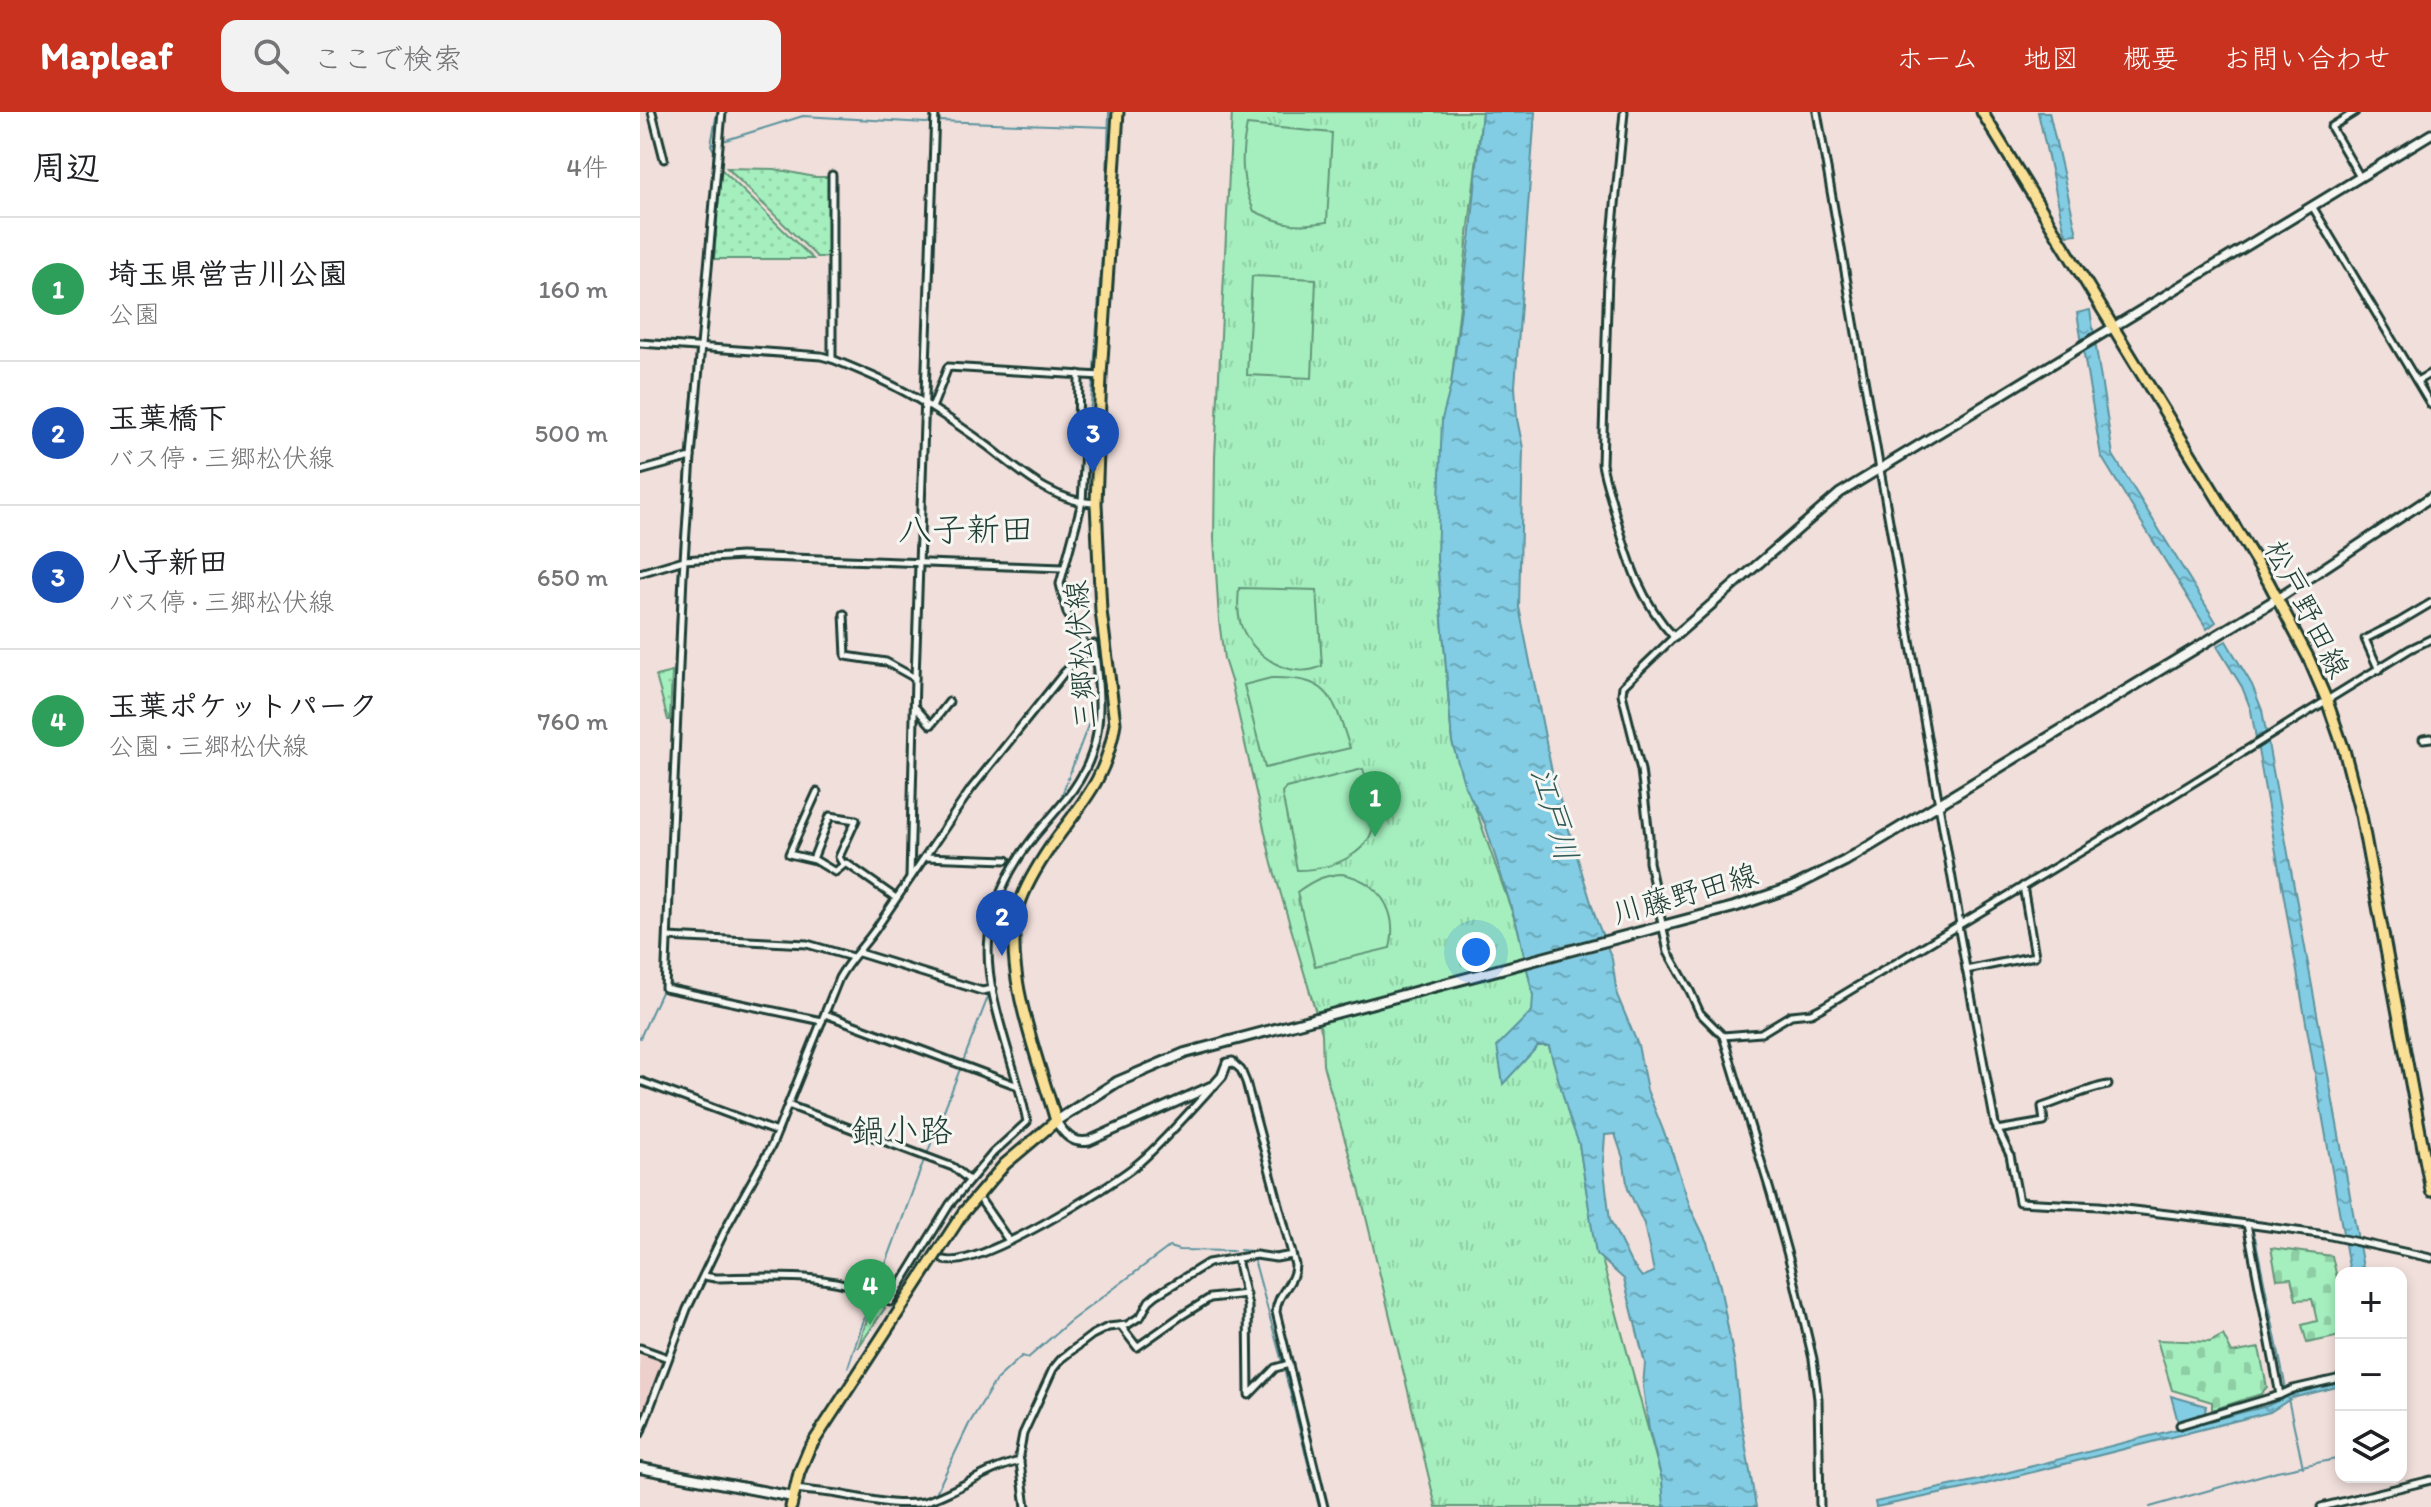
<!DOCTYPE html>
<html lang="ja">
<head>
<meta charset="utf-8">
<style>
	:root { --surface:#fff; --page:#f2f2f2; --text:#202124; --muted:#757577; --line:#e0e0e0; --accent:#c8321e }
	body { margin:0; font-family:Itim,"Klee One",sans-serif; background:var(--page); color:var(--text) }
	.controls { position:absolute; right:24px; bottom:24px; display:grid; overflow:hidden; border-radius:16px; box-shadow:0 4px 12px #0003 }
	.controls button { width:72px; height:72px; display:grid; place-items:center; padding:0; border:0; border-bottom:2px solid var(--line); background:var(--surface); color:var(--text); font:40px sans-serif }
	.you { position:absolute; left:836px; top:840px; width:28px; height:28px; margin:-20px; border:6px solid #fff; border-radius:50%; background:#1a73e8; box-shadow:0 0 0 12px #1a73e833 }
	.badge { display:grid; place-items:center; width:52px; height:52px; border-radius:50%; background:var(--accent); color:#fff; font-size:26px; font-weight:700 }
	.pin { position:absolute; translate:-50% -66px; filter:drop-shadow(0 2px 4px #0008) }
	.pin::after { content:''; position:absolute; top:42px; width:28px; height:24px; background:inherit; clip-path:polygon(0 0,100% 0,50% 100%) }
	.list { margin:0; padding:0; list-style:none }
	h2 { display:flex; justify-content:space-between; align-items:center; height:104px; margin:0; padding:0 32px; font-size:34px }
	h2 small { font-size:26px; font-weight:400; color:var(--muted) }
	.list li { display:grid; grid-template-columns:52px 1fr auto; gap:24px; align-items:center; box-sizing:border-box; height:144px; padding:0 32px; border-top:2px solid var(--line) }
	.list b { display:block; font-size:30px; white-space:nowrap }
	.list p { margin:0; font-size:26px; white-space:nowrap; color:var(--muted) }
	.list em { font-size:26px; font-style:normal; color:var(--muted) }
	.icon { flex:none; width:44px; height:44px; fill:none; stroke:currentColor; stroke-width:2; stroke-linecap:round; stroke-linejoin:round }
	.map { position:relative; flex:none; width:1791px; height:1395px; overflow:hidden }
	header { display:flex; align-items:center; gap:48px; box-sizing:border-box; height:112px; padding:0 40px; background:var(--accent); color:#fff }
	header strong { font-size:38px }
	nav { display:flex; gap:44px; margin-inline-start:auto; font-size:28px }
	.search { width:560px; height:72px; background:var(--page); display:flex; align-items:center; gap:20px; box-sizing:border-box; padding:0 28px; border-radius:16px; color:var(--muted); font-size:30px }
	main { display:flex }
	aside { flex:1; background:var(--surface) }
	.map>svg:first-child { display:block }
</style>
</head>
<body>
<header>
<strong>Mapleaf</strong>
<div class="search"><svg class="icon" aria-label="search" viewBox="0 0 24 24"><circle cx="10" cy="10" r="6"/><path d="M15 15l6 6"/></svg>ここで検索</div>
<nav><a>ホーム</a><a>地図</a><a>概要</a><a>お問い合わせ</a></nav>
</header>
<main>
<aside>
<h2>周辺<small>4件</small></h2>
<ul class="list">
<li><span class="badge" style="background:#2e9e5b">1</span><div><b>埼玉県営吉川公園</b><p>公園</p></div><em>160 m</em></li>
<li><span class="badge" style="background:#1a4fb4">2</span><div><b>玉葉橋下</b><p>バス停 · 三郷松伏線</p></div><em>500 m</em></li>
<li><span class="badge" style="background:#1a4fb4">3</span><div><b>八子新田</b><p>バス停 · 三郷松伏線</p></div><em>650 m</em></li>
<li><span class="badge" style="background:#2e9e5b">4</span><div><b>玉葉ポケットパーク</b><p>公園 · 三郷松伏線</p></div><em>760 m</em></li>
</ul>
</aside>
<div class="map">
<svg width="1791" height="1395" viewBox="0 0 1791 1395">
	<defs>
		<pattern id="grass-dots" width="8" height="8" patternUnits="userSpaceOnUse" patternTransform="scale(2)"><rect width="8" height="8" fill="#a5efbe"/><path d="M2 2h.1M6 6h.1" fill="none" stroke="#8ecea4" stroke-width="1.8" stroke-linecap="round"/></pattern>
		<pattern id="cemetery-stones" width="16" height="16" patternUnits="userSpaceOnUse" patternTransform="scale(2)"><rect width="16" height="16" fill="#a5efbe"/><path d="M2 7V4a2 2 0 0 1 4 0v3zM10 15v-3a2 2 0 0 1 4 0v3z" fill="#8ecea4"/></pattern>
		<pattern id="park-tufts" width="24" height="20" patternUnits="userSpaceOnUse" patternTransform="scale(2)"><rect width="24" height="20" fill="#a5efbe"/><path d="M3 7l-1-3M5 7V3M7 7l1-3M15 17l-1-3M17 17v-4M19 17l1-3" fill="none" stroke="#8ecea4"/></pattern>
		<pattern id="water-ripples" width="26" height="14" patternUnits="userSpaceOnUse" patternTransform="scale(2)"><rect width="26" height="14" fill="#83cde4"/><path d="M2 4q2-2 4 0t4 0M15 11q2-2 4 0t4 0" fill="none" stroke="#6ba8ba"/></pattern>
	</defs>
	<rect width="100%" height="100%" fill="#f1dfdb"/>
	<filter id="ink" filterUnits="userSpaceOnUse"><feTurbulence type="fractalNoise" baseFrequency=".0125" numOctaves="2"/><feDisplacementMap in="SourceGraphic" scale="16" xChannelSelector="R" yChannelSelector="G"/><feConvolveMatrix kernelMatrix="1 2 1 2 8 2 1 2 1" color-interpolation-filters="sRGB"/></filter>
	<g filter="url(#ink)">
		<!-- built -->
		<polygon fill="#edcfcb" points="0,1240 24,1248 0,1313"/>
		<!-- grass -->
		<g fill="url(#grass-dots)" stroke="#629679" stroke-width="2">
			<polygon points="87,56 135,57 174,65 189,65 189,145 177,145"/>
			<polygon points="81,57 173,147 74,147"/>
			<polygon points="32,560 30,608 28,608 16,564"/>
		</g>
		<!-- cemetery -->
		<g fill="url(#cemetery-stones)" stroke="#629679" stroke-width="2">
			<polygon points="1631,1136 1692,1144 1701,1183 1701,1224 1667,1231 1662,1213 1677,1209 1672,1187 1656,1188 1651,1166 1637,1167"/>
			<polygon points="1583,1223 1592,1241 1619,1236 1627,1275 1621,1282 1572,1298 1572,1290 1532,1278 1517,1228 1570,1230"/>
		</g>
		<!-- park -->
		<g fill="url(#park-tufts)" stroke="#629679" stroke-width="2">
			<polygon points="592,0 842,0 811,273 797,445 812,630 878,817 893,883 939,1032 951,1107 1022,1368 1026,1395 796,1395 719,1076 683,953 682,921 632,752 591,569 584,547 579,508 574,426 575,345"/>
			<polygon points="234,1185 244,1191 243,1194 245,1196 218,1236"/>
		</g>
		<!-- garden -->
		<g fill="#a5efbe" stroke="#629679" stroke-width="2">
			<path d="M607 13 692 21 687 110C655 115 644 113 614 99 601 70 600 44 607 13Z"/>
			<polygon points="612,164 676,167 672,266 607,263"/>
			<path d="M599 476 677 478 682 554C651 569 612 544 601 513 597 501 598 488 599 476Z"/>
			<path d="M631 566C691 565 693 585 710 636L625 656 604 573Z"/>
			<path d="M723 657C727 670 734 686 735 700 737 742 691 758 657 758L642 681 646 676Z"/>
			<path d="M702 762C739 769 759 799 750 836L675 854 657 780C672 769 683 763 702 762Z"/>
		</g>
		<!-- water -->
		<g fill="url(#water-ripples)" stroke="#5b939e" stroke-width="2" fill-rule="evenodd">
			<path d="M842 0H895L875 274 877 307 883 336 879 495 913 665 956 807 972 847 977 883 998 933 1007 978 1033 1043 1051 1097 1067 1130 1080 1174 1095 1253 1099 1295 1116 1395H1024L1022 1368 1009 1317 1003 1275 1005 1251 984 1167 956 1142 939 1032 929 1005 909 934H898L863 972 857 934 892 899 893 883 878 817 845 712 825 675 812 630 797 445 802 307 811 273 831 120ZM975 1022 983 1046 988 1077 1004 1112 1014 1160 1002 1165 990 1149 970 1108 963 1051 965 1023Z"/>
			<polygon points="1398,0 1409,0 1437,122 1427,123 1424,117"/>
			<polygon points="1450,198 1473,343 1576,510 1567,517 1461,344 1437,201"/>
			<polygon points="1586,529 1612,573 1622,598 1724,1161 1710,1161 1611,598 1602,575 1577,534"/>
			<polygon points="1701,1268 1701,1274 1652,1286 1630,1300 1338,1374 1236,1395 1235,1390 1338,1368 1627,1294 1657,1279"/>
			<polygon points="1531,1284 1566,1294 1565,1301 1538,1310"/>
		</g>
		<!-- pier -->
		<polygon fill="#f1dfdb" points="966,822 972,835 883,858 879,845"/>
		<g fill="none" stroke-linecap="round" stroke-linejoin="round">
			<!-- stream -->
			<g stroke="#5b939e" stroke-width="2">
				<polyline points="73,32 163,4 286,11 298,9 468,15"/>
				<polyline points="467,64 469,0"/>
				<polyline points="461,160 466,72"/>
				<polyline points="65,164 74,39 71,33 77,0"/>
				<polyline points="454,259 460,168"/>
				<polyline points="447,335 453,269"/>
				<polyline points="445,383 446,358"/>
				<path d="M445 393C436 422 420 457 427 488 429 502 440 516 447 528"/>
				<polyline points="40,446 50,303 62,193"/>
				<polyline points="0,926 21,880 22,869 39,452"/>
				<polyline points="287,1042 348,885 345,828 352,793 374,745 420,688 456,592 452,560"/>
				<polyline points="1615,1125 1646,1277"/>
				<polyline points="600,1138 612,1139"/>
				<polyline points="614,1147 642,1250"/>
				<polyline points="237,1176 284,1048"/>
				<polyline points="208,1255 232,1184"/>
				<polyline points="644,1257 679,1395"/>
				<polyline points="1648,1287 1663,1355"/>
				<polyline points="295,1383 329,1312 356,1268 382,1244 388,1246 429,1210 529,1135 539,1138 594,1139"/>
				<polyline points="1510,1395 1637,1359 1701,1346"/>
			</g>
			<!-- minor casing -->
			<g stroke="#1f3d34" stroke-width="11">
				<g id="minor">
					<polyline points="12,0 24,47"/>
					<polyline points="82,0 51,345 43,463 25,876 182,909"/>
					<path d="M984 0 968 165 962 352C965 369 971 385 975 401 989 450 999 487 1034 525L983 574 982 582 1001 658 1009 724V750L1028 840 1050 879 1060 901 1083 924 1131 1082 1151 1154 1173 1247 1178 1287 1180 1395"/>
					<polyline points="1177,0 1320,812"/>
					<polyline points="1715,0 1691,15 1720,65"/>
					<polyline points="192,63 192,247"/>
					<polyline points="1672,94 1791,293"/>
					<path d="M0 231 181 244 192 247C224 260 258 274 287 293 308 306 329 320 349 335 380 359 414 391 456 391"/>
					<polyline points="439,262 438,320 445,337 442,390 420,472 427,501 446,534"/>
					<polyline points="1777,269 1791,261"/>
					<polyline points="292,296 308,255 461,264"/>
					<polyline points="0,359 51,345"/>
					<polyline points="0,461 44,448 101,444 423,456"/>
					<polyline points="204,502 206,544 246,550 275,566"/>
					<polyline points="1739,558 1725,527 1759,510 1791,491"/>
					<polyline points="275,595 291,613 309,590"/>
					<polyline points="1783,627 1791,626"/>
					<polyline points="177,680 149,742 175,748 195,760 206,751 256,786"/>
					<polyline points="285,745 367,748"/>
					<polyline points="173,747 190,704 216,708 199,745 203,752"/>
					<polyline points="270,766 275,566 295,0"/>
					<polyline points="1318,813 1355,1012 1370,1043 1379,1090 1459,1094 1562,1106 1686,1123 1791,1146"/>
					<polyline points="28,825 167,832 212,845"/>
					<polyline points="219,841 342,879 353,877"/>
					<polyline points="1326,858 1395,844 1383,774"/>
					<polyline points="185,902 378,974"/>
					<polyline points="1083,924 1121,921 1151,903 1171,901 1181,896 1457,730 1770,537 1791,527"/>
					<path d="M592 950 601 958 606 970 655 1153C655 1172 637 1180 636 1200L684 1395"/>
					<polyline points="0,969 137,1020"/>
					<polyline points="148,993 313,1055 329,1068"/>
					<path d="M1357 1018 1404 1010 1402 995C1424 988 1445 977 1468 973"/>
					<polyline points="342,1090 369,1129"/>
					<polyline points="1607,1112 1640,1283"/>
					<polyline points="597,1147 608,1194 609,1283 635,1256 649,1252"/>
					<path d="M304 1148C336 1158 472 1074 500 1050 526 1027 549 1000 572 975"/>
					<path d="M64 1164 75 1166C132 1165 199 1159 250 1190L310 1092 353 1041 387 1010C377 955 342 879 349 825 354 787 369 756 393 726 415 699 441 675 452 641 464 605 458 569 454 532"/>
					<polyline points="481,1214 497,1235 541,1204 570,1186 606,1182"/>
					<polyline points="0,1236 28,1246"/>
					<polyline points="1540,1313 1640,1283 1653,1277 1701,1266"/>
					<path d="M0 1322 47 1197 89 1110 132 1033 199 866C209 848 223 835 235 818L331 677 424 561 443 542 446 534"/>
					<path d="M155 1377C170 1379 184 1380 198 1382 226 1387 256 1395 284 1390 317 1380 345 1357 380 1349"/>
					<polyline points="386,1395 379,1343 383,1322 413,1257 422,1246 452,1223 468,1215 487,1213 501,1204 509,1189 516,1183 568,1151 616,1143 636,1146 652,1143"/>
					<polyline points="1681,1395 1791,1368"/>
				</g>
			</g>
			<!-- tertiary casing -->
			<g stroke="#1f3d34" stroke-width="13">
				<g id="tertiary">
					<polyline points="1637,487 1791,385"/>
					<polyline points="1034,525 1200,381 1791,22"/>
					<path d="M416 1009C424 1022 432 1032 449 1029L574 973 582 964 587 951 592 950"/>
				</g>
			</g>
			<!-- secondary casing -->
			<g stroke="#1f3d34" stroke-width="14">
				<g id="secondary">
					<polyline points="416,1009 477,970 545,941 1094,795 1153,775 1205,749 1637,487"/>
					<polyline points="0,1356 153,1385"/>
				</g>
			</g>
			<!-- primary casing -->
			<g stroke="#1f3d34" stroke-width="15">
				<g id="primary">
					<polyline points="1342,0 1628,469 1668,545 1687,589 1704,638 1721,703 1791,1079"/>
					<path d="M151 1395 159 1361 169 1337 323 1101 365 1052 416 1009C399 948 360 855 379 794 386 772 398 753 411 734 443 689 466 669 475 611L461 499 456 391 461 264 478 0"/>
				</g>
			</g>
			<!-- minor -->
			<use href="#minor" stroke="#f6f6f2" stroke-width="5"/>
			<!-- tertiary -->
			<use href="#tertiary" stroke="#f6f6f2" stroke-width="7"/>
			<!-- secondary -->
			<use href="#secondary" stroke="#f6f6f2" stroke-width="8"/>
			<!-- primary -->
			<use href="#primary" stroke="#f9e096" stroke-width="9"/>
		</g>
	</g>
	<g text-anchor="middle" stroke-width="6" stroke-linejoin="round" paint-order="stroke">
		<!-- street labels -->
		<g font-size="30" fill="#1f3d34" stroke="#f6f6f2">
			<text transform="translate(1667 497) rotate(63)" y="10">松戸野田線</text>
			<text transform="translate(441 543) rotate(-94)" y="10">三郷松伏線</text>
			<text transform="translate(1045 782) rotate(-16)" y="10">川藤野田線</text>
		</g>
		<!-- water labels -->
		<g font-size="32" font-style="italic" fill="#335a57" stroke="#f6f6f2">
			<text transform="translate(915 702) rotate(74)" y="11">江戸川</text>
		</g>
		<!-- quarter labels -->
		<g font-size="34" fill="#1f3d34" stroke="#f6f6f2">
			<text x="326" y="429">八子新田</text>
			<text x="262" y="1030">鍋小路</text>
		</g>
	</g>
</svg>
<div class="controls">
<button>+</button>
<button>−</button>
<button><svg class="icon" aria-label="layers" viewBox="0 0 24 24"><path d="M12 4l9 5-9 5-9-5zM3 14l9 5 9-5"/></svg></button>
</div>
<div class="you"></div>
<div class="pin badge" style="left:735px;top:725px;background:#2e9e5b">1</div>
<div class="pin badge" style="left:362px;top:844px;background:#1a4fb4">2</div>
<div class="pin badge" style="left:453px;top:361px;background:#1a4fb4">3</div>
<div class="pin badge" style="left:230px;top:1213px;background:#2e9e5b">4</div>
</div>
</main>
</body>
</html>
